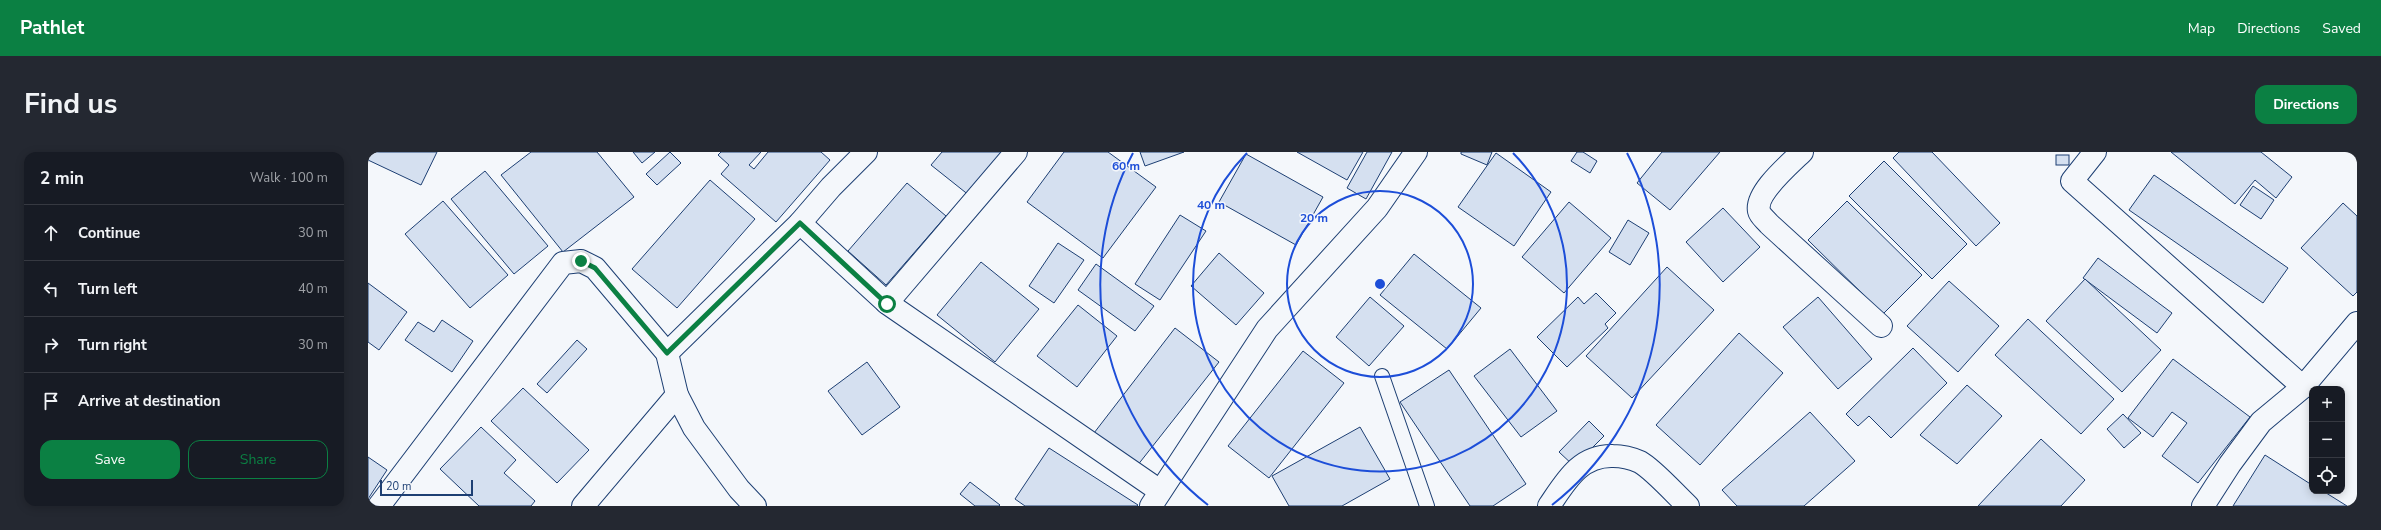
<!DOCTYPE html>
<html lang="en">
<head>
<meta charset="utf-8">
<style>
	:root { --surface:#171b24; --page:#242831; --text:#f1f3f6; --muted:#9ea1a6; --line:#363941; --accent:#0b8043 }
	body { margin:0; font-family:"Nunito Sans",sans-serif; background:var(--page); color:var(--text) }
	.controls { position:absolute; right:12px; bottom:12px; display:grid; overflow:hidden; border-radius:8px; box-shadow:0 2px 10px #0003 }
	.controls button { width:36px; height:36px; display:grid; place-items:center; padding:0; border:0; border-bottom:1px solid var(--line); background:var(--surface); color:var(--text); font:20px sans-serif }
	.scale { position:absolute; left:12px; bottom:10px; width:93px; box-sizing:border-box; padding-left:4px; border:2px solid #1d3f73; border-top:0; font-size:11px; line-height:14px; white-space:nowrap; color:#1d3f73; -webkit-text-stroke:3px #f4f7fb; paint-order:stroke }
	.stop { position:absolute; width:12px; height:12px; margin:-9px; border:3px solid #0b8043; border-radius:50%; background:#fff }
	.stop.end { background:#0b8043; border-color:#fff; box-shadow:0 1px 4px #0008 }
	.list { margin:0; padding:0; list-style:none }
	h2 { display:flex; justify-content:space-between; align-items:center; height:52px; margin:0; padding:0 16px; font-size:17px }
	h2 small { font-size:13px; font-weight:400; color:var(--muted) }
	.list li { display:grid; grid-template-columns:26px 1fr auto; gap:12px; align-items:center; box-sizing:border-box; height:56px; padding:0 16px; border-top:1px solid var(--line) }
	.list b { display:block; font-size:15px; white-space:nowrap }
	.list em { font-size:13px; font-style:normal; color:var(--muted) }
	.actions { display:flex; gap:8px; padding:12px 16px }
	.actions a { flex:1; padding:9px 0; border:1px solid var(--accent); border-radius:12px; text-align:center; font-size:14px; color:var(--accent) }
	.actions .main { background:var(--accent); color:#fff }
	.icon { flex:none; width:22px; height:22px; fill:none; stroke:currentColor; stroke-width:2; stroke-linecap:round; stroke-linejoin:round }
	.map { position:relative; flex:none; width:1989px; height:354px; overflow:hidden; border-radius:12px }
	header { display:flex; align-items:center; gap:24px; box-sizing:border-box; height:56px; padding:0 20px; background:var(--accent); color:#fff }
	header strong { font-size:19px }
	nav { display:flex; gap:22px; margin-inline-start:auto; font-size:14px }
	.intro { display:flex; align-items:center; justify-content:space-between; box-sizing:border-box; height:96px; padding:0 24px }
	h1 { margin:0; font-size:28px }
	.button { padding:10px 18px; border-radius:12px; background:var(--accent); color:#fff; font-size:14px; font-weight:700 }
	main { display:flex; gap:24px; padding:0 24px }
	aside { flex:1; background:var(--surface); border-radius:12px; box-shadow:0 2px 10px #0003 }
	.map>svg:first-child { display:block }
</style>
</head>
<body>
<header>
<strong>Pathlet</strong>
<nav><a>Map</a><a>Directions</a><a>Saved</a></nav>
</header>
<div class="intro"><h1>Find us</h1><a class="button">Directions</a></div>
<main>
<aside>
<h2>2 min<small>Walk · 100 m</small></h2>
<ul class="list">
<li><svg class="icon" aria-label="ahead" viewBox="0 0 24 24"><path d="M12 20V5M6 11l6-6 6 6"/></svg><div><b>Continue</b></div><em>30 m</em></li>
<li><svg class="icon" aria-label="left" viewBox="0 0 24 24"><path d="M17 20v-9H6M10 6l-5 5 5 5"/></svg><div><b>Turn left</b></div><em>40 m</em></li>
<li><svg class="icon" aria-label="right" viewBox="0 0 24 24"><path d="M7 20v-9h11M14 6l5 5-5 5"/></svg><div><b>Turn right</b></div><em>30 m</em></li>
<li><svg class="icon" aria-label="arrive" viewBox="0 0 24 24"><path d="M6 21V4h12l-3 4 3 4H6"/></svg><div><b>Arrive at destination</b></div></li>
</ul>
<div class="actions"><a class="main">Save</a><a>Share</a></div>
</aside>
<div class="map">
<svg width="1989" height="354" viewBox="0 0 1989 354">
	<rect width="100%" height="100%" fill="#f4f7fb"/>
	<!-- building -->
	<g fill="#d5e0f0" stroke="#1d3f73">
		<polygon points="0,0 69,0 53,33 0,8"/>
		<polygon points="163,0 229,0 266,45 195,100 133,23"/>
		<polygon points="265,0 287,0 274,11"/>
		<polygon points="302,0 313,11 289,33 278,22"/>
		<polygon points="353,0 393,0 381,13 386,17 400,0 453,0 462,8 408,70 353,22 361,13 350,3"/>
		<polygon points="574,0 637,0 602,44 563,13"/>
		<polygon points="696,0 740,0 788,35 735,106 659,50"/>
		<polygon points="772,0 816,0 777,14"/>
		<polygon points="929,0 995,0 979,28"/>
		<polygon points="999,0 1024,0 998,47 979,36"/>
		<polygon points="1093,0 1124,0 1119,13 1093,2"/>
		<polygon points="1209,0 1215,0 1229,9 1222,21 1203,9"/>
		<polygon points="1294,0 1352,0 1302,58 1269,31"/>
		<polygon points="1531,0 1564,0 1632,71 1608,94 1525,6"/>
		<polygon points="1803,0 1893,0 1924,25 1908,46 1887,28 1867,52"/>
		<polygon points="1128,1 1183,40 1146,94 1090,55"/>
		<polygon points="878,2 955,45 928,93 851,50"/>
		<rect x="1688" y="3" width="13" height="10"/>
		<polygon points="1516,9 1599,92 1564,127 1481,44"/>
		<polygon points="117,19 180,94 146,122 83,47"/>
		<polygon points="1786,23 1920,116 1895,151 1761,58"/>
		<polygon points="342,28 387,67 309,156 264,117"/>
		<polygon points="539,31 578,64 518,133 480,99"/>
		<polygon points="1885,34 1906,48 1893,67 1872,53"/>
		<polygon points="75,49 140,123 102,156 37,82"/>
		<polygon points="1479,49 1554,123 1515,162 1440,88"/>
		<polygon points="1201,50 1243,86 1196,141 1154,105"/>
		<polygon points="1975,51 1989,64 1989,140 1985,144 1933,96"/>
		<polygon points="1355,56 1392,95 1355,130 1318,90"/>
		<polygon points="812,63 838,79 792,148 767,132"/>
		<polygon points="1260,68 1281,81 1262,113 1241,100"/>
		<polygon points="690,91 716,108 686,151 661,134"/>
		<polygon points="851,101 896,141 868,173 823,134"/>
		<polygon points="1046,102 1113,156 1079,197 1012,143"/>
		<polygon points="1730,106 1804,161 1789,181 1715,126"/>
		<polygon points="613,110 671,157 627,210 569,163"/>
		<polygon points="728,112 786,154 767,179 710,138"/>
		<polygon points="1299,115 1346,158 1264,246 1218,204"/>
		<polygon points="1717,127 1793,198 1754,240 1678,169"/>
		<polygon points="1581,129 1631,174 1590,220 1539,174"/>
		<polygon points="0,131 39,160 11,198 0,190"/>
		<polygon points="1228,141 1248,161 1237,172 1240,176 1199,215 1169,185 1210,145 1216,152"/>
		<polygon points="1002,145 1036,174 1001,214 968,185"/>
		<polygon points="1450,145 1504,207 1470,237 1415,175"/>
		<polygon points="710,153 749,184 709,235 669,204"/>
		<polygon points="1660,167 1746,247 1713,282 1627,203"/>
		<polygon points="74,168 105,189 84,220 37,188 50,170 66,180"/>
		<polygon points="807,176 851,210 769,314 726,281"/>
		<polygon points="1371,181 1415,221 1332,313 1288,273"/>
		<polygon points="209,188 219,197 179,241 169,232"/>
		<polygon points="1545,196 1579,231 1523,286 1501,264 1490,274 1478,262"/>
		<polygon points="1142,197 1189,259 1153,285 1106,224"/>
		<polygon points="935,199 976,231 901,326 860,294"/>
		<polygon points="1805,207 1882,265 1830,331 1794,304 1819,271 1804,260 1785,285 1760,266"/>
		<polygon points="499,210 532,255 494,283 460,239"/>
		<polygon points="1081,218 1158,332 1125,354 1102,354 1032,250"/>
		<polygon points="1599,233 1634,264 1589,312 1552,283"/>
		<polygon points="155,236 221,298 189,331 123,269"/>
		<polygon points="1442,260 1487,309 1436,354 1369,354 1354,338"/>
		<polygon points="1755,262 1773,281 1756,296 1739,277"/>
		<polygon points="1221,269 1236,284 1206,314 1191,300"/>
		<polygon points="113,275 148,308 136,321 167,349 163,354 111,354 72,317"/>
		<polygon points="992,275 1022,327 974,354 921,354 904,324"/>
		<polygon points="1673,287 1717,328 1693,354 1610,354"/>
		<polygon points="681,296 770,353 769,354 657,354 647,347"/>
		<polygon points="1897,303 1944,333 1944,339 1955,339 1979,354 1865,354"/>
		<polygon points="0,305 19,318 0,347"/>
		<polygon points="602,330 632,353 631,354 607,354 592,342"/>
	</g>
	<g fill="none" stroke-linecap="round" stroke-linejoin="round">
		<!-- lane casing -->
		<g stroke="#1d3f73" stroke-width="16">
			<polyline id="lane" points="1014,224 1059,354"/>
		</g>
		<!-- street casing -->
		<g stroke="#1d3f73" stroke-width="24">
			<g id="street">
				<path d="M1434 0C1422 12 1387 41 1391 59 1392 64 1398 68 1401 72L1513 174"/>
				<polyline points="1727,0 1704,29 1935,235"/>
				<polyline points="432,71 519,151 792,339"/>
				<polyline points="519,151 648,0"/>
				<polyline points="299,201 432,71 463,35 498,0"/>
				<polyline points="11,354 195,111 213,109 227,116 299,201 309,243 326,276 371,337 387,354"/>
				<polyline points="215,354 309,243"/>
				<polyline points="783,354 899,177 1009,56 1048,0"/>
				<path d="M1181 354C1198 329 1212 303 1245 304 1255 304 1263 306 1272 310 1286 318 1307 342 1320 354"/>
				<polyline points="1835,354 1862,312 1893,270 1935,235 1989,171"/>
			</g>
		</g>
		<!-- lane -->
		<use href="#lane" stroke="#f4f7fb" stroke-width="14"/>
		<!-- street -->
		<use href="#street" stroke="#f4f7fb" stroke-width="22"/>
	</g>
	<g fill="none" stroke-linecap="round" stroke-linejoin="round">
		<!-- route -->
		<polyline stroke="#0b8043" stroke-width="5" points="213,109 227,116 299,201 432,71 519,152"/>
	</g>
	<!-- distance rings -->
	<g fill="none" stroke="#1d4ed8" stroke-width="2">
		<circle cx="1012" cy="132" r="93"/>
		<path d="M1145 1A187 187 0 1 1 879 1"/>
		<path d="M840 353A280 280 0 0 1 765 1M1259 1A280 280 0 0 1 1184 353"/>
	</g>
	<circle cx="1012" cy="132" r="6" fill="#1d4ed8" stroke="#f4f7fb" stroke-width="2"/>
	<g font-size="12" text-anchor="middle" font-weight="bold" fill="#1d4ed8" stroke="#f4f7fb" stroke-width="3" stroke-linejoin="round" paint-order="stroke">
		<text x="758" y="18">60 m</text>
		<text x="843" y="57">40 m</text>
		<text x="946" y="70">20 m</text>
	</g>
</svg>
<div class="controls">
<button>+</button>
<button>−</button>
<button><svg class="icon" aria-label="locate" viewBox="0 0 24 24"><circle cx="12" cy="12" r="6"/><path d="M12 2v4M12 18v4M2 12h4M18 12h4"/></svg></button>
</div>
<div class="scale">20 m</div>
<div class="stop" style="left:519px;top:152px"></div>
<div class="stop end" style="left:213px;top:109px"></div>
</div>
</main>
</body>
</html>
